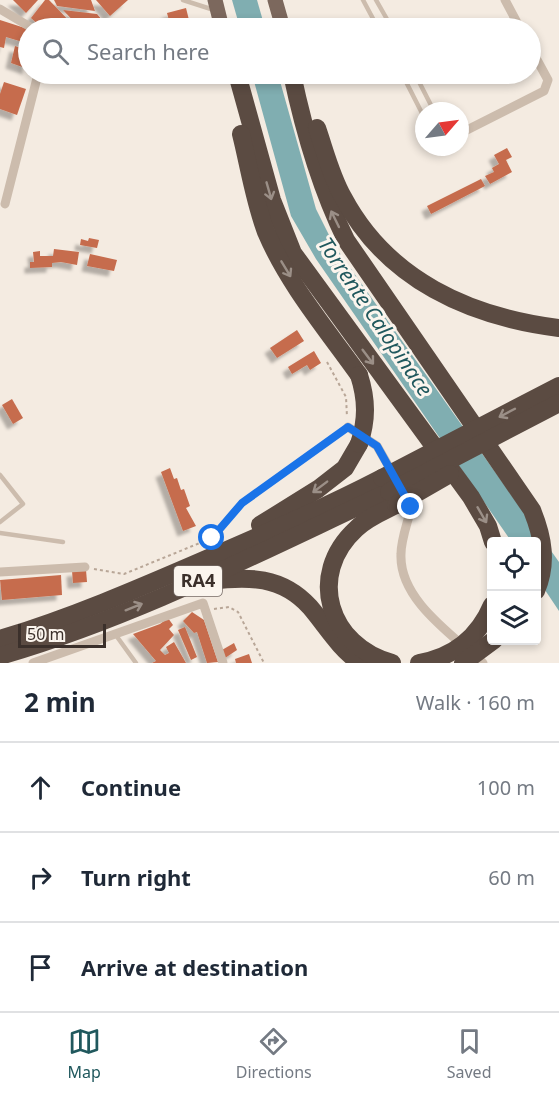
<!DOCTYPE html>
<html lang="en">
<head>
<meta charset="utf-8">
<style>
	:root { --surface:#fff; --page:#f2f2f3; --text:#1f2937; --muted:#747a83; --line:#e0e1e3; --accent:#20585d }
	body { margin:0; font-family:"Noto Sans",sans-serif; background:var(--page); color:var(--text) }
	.controls { position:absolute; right:18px; bottom:18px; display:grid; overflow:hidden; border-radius:6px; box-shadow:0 3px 9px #0003 }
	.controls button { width:54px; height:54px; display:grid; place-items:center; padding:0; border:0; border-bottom:2px solid var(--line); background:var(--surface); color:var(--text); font:30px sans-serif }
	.compass { position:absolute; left:415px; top:102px; width:54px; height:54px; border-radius:50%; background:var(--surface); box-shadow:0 3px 9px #0003; rotate:62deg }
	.scale { position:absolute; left:18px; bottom:15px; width:88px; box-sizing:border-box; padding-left:6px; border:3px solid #3b302b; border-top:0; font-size:16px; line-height:21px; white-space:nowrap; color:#3b302b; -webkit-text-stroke:4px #fbf5ee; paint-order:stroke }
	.stop { position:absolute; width:18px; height:18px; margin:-14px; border:4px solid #1a73e8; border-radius:50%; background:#fff }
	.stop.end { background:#1a73e8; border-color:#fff; box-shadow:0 2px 6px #0008 }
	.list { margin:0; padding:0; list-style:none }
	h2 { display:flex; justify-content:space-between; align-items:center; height:78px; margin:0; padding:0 24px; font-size:26px }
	h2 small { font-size:20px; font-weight:400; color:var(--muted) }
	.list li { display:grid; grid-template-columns:39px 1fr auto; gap:18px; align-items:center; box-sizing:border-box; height:90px; padding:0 24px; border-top:2px solid var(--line) }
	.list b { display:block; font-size:22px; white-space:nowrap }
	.list em { font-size:20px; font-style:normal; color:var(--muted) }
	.icon { flex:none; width:33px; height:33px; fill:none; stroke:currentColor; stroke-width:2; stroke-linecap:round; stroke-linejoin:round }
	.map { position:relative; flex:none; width:559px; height:663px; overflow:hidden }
	.search { position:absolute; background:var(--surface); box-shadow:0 3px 9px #0003; left:18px; right:18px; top:18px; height:66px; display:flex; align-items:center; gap:15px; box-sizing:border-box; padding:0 21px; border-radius:33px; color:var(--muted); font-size:22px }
	.sheet { height:348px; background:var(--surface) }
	nav { display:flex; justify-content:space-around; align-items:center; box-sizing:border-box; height:84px; border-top:2px solid var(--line); background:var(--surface); font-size:16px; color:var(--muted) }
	nav a { display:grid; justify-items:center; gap:3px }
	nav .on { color:var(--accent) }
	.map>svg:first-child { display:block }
</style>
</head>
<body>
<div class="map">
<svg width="559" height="663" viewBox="0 0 559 663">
	<defs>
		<filter id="shadow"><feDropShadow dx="-5.5" dy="5.5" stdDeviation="1.5" flood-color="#0004"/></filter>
	</defs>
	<rect width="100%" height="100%" fill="#f4ebe1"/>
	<!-- water -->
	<g fill="#80aeb1">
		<polygon points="232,0 257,0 265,28 240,28"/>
		<polygon points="252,74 278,74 316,209 334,245 559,562 559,611 537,578 536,542 511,541 316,259 291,216"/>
	</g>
	<!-- building -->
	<g fill="#c66c4d" filter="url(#shadow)">
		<polygon points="13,0 38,0 26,13"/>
		<polygon points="45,0 49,0 76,28 42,28 31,18"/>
		<polygon points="54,0 91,0 95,11 57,6"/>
		<polygon points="96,0 128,0 110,16"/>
		<polygon points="186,8 190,24 171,28 167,13"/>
		<polygon points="63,10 97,14 108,27 80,28"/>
		<polygon points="0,20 28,29 28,69 11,63 15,46 24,49 26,43 6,37 4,48 0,47"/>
		<polygon points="4,82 26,89 17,115 0,109 0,94"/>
		<polygon points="507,148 512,157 506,160 512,172 490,184 485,176 494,172 492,168 499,164 494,155"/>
		<polygon points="481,179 485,186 431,214 427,206"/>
		<polygon points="89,238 99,240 97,248 80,245 81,239 88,241"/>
		<polygon points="54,249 79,252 77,265 61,262 52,263 52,267 30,268 30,262 34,262 33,252 40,251 40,256 53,256"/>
		<polygon points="90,254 117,260 114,271 87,266"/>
		<polygon points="297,330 304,341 277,358 270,348"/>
		<polygon points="314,351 321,363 310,370 307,365 292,374 288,367"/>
		<polygon points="12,399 23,418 13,424 2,405"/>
		<polygon points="170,468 174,479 177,478 181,490 184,489 190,506 186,508 196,526 183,531 161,472"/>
		<polygon points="86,570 87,582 73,583 72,571"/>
		<polygon points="61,575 62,595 2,600 0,580"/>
		<polygon points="192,612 204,620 218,662 207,663 197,632 194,633 183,621"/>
		<polygon points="168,618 173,625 169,629 174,635 160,650 165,655 169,653 166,647 174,642 186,663 152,663 156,661 133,634 160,624"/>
		<polygon points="185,627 197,657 191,660 178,630"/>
		<polygon points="234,643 237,650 225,658 222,650"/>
		<polygon points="249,654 252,663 236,663 235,659"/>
	</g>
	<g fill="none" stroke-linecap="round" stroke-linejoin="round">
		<!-- path -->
		<g stroke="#b8a697" stroke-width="2" stroke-dasharray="3 3" stroke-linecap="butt">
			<polyline points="327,362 346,397 347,417"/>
			<polyline points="94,569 124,574 212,538 242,503 339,434"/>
			<polyline points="214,609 229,607 238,612 264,663"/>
		</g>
		<!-- service -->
		<g stroke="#ccbcad" stroke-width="4.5">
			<polyline points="183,0 214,10"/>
			<polyline points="363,0 378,28"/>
			<polyline points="376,0 392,28"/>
			<polyline points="402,74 424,117"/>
			<polyline points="415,74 434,111"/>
			<polyline points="0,475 23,504 0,522"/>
			<polyline points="0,533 63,542"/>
			<polyline points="115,634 136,663"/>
		</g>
		<!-- minor -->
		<g stroke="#ccbcad" stroke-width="9">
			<polyline points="505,0 520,28"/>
			<polyline points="0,9 32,28"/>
			<polyline points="461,133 544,91 548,80 530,47"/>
			<polyline points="432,147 441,151 454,147"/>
			<polyline points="5,204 38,74"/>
			<polyline points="348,427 377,446 393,474"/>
			<path d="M405 497 411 508C408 522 401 539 401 554 399 600 453 635 483 663"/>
			<polyline points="0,572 85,567"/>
			<polyline points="33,663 203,603 223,663"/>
		</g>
		<!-- primary -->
		<g stroke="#7c685d" stroke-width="15">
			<polyline points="215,0 222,28"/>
			<polyline points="275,0 283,28"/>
		</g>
		<!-- motorway -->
		<g stroke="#5b4b42" stroke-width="18">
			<polyline points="237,74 272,200 293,253 471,497 488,526 493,542"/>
			<path d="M292 74C304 131 320 187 346 240L532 510C543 537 548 563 536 591"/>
			<path d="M317 128C325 151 331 176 343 197 387 280 470 317 559 328"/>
			<path d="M241 134C249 166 254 200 266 232 288 284 327 330 359 375"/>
			<polyline points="260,525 318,489 345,468 359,444"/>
			<path d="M210 581C248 576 282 576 310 607 327 627 338 647 360 663"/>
			<path d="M0 639C70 618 137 589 204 560 264 534 324 508 382 478"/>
			<path d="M0 656C135 617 262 551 389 492"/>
			<path d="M392 663C329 646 306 575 356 529 367 518 382 512 396 505"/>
		</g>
		<!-- motorway-bridge -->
		<g stroke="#5b4b42" stroke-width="18">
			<path d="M359 444C367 420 367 400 359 375"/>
			<polyline points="382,478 559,386"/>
			<polyline points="389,492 559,403"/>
			<polyline points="396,505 450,474"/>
			<path d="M419 663C454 657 478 638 492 605"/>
			<polyline points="463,663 494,640"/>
		</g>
	</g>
	<!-- one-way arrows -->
	<defs><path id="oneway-shaft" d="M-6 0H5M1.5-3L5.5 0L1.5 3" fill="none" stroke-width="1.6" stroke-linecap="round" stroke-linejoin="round" transform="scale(1.5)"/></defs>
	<g stroke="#9b8f87">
		<use href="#oneway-shaft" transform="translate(269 191) rotate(74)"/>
		<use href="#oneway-shaft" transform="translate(335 219) rotate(-116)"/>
		<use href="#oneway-shaft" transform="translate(286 269) rotate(59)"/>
		<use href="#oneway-shaft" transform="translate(368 357) rotate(53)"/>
		<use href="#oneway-shaft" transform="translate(507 413) rotate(152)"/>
		<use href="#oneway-shaft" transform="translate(320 487) rotate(143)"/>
		<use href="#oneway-shaft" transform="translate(482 515) rotate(60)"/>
		<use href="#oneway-shaft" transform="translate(134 607) rotate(-22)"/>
	</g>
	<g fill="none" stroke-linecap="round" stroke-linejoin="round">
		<!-- route -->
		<polyline stroke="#1a73e8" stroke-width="8" points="212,538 242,503 348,427 377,446 411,507"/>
	</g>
	<g text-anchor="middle" stroke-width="6" stroke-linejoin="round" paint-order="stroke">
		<!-- shield labels -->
		<rect fill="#fbf5ee" stroke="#756b66" stroke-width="1.5" x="174" y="566" width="48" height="30" rx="4.5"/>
		<g font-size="18" font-weight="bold" fill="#3b302b">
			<text x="198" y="587">RA4</text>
		</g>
		<!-- water labels -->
		<g font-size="21" font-style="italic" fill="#20585d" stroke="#fbf5ee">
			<text transform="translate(375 317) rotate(56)" y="7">Torrente Calopinace</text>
		</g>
	</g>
</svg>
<div class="controls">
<button><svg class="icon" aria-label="locate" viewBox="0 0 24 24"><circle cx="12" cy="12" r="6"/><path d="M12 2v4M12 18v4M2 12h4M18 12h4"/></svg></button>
<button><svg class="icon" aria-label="layers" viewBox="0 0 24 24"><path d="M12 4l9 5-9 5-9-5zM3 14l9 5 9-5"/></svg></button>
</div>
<svg class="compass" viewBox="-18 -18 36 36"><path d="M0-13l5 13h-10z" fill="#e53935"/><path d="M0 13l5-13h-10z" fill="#747a83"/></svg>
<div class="scale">50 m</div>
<div class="stop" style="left:212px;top:538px"></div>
<div class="stop end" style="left:411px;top:507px"></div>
<div class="search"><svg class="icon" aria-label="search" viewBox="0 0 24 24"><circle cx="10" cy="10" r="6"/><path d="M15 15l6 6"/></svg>Search here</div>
</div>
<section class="sheet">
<h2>2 min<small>Walk · 160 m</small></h2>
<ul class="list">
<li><svg class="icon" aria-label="ahead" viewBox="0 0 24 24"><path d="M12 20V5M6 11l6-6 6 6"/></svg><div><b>Continue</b></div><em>100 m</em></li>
<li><svg class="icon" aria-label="right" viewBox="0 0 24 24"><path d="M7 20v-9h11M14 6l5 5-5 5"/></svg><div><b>Turn right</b></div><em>60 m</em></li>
<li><svg class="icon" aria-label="arrive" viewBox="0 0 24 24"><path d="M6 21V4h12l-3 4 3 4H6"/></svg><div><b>Arrive at destination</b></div></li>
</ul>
</section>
<nav>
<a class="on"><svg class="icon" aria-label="map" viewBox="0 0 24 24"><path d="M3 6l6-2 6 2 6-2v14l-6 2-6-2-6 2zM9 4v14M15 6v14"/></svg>Map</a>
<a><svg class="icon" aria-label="directions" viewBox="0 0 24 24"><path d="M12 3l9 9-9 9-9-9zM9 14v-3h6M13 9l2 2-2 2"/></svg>Directions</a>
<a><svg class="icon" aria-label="saved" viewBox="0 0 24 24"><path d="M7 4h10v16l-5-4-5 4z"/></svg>Saved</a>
</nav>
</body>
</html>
